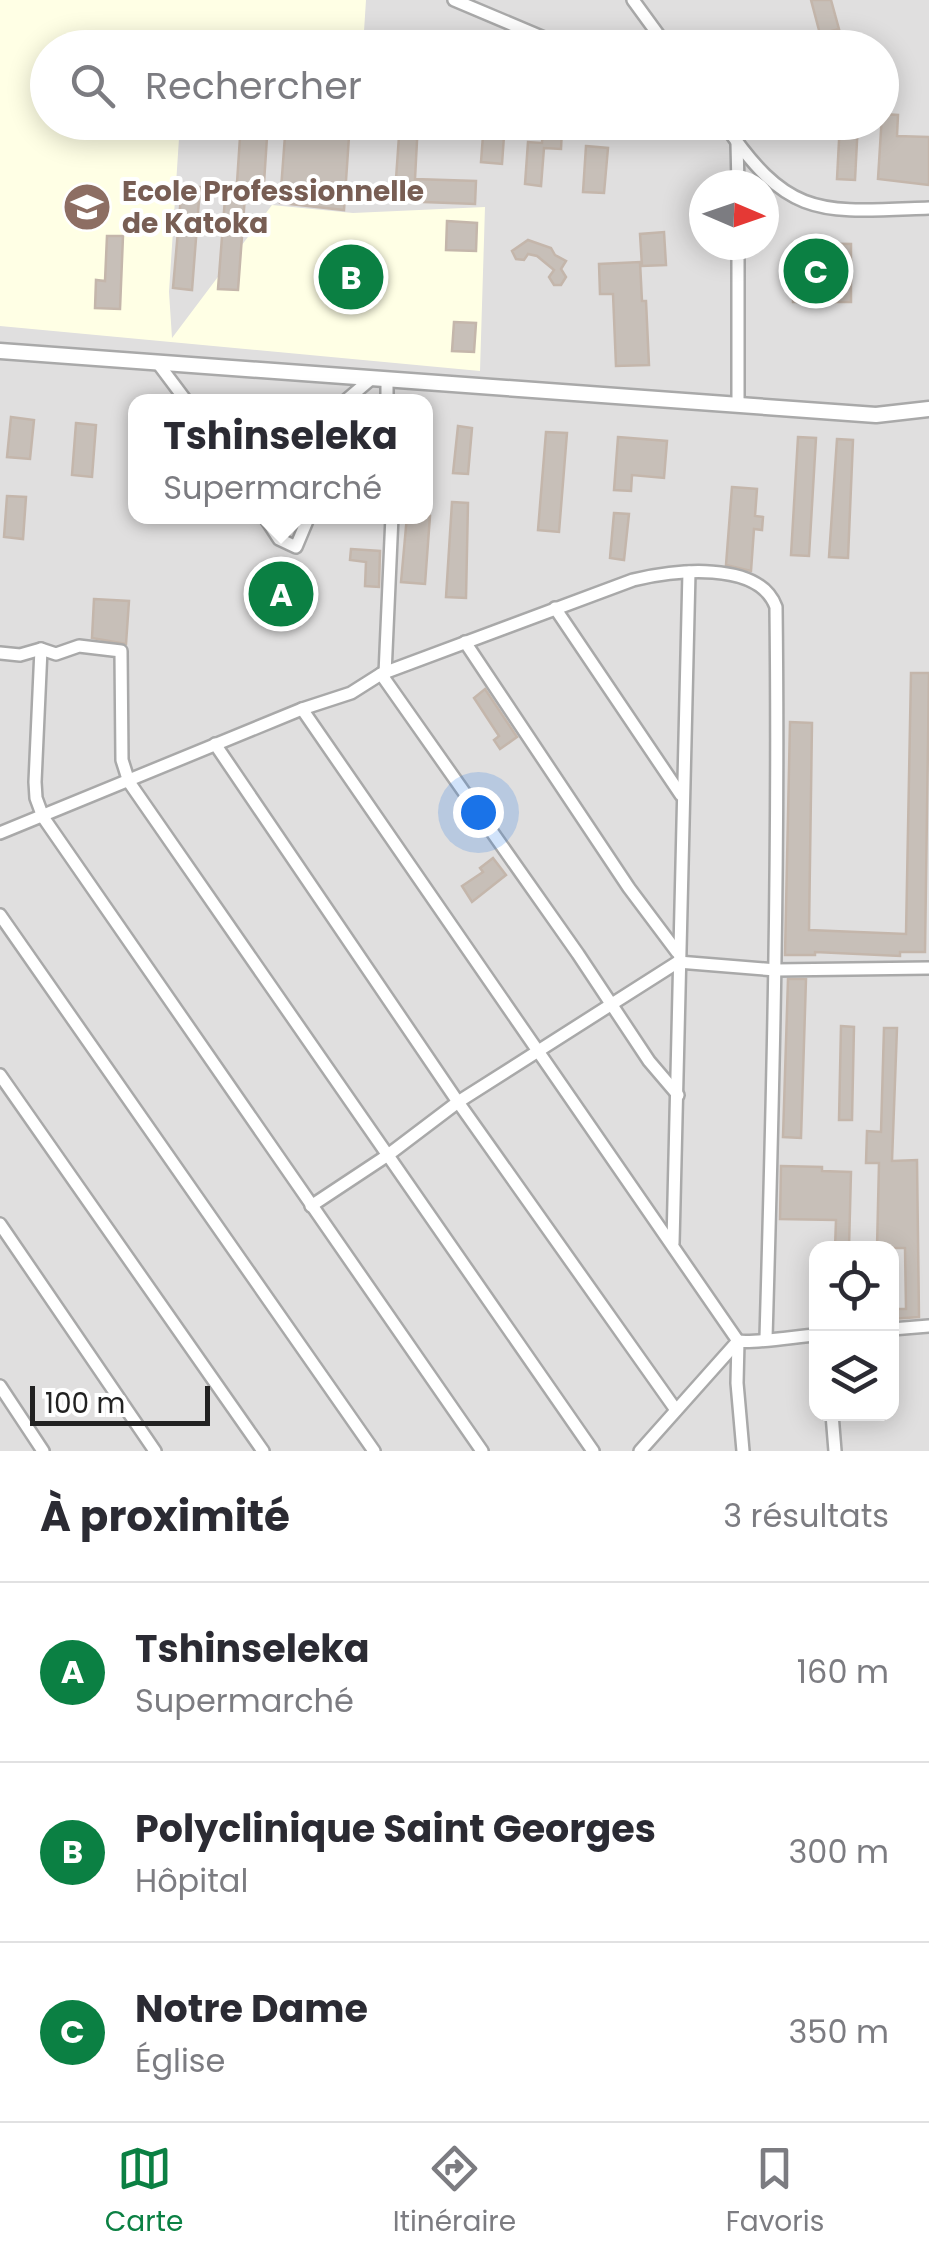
<!DOCTYPE html>
<html lang="fr">
<head>
<meta charset="utf-8">
<style>
	:root { --surface:#fff; --page:#f2f2f3; --text:#2b2b33; --muted:#7c7c81; --line:#e1e1e2; --accent:#0b8043 }
	body { margin:0; font-family:Poppins,sans-serif; background:var(--page); color:var(--text) }
	.controls { position:absolute; right:30px; bottom:30px; display:grid; overflow:hidden; border-radius:20px; box-shadow:0 5px 25px #0003 }
	.controls button { width:90px; height:90px; display:grid; place-items:center; padding:0; border:0; border-bottom:2px solid var(--line); background:var(--surface); color:var(--text); font:50px sans-serif }
	.compass { position:absolute; left:689px; top:170px; width:90px; height:90px; border-radius:50%; background:var(--surface); box-shadow:0 5px 25px #0003; rotate:92deg }
	.scale { position:absolute; left:30px; bottom:25px; width:180px; box-sizing:border-box; padding-left:10px; border:5px solid #222; border-top:0; font-size:28px; line-height:35px; white-space:nowrap; color:#222; -webkit-text-stroke:8px #fff; paint-order:stroke }
	.you { position:absolute; left:478px; top:812px; width:35px; height:35px; margin:-25px; border:8px solid #fff; border-radius:50%; background:#1a73e8; box-shadow:0 0 0 15px #1a73e833 }
	.badge { display:grid; place-items:center; width:65px; height:65px; border-radius:50%; background:var(--accent); color:#fff; font-size:32px; font-weight:700 }
	.pin { position:absolute; translate:-50% -50%; border:5px solid #fff; box-shadow:0 2px 10px #0006 }
	.popup { position:absolute; left:128px; top:394px; width:305px; height:130px; box-sizing:border-box; display:grid; place-content:center; border-radius:20px; background:var(--surface); filter:drop-shadow(0 2px 8px #0005); font-size:32px; white-space:nowrap; color:var(--muted) }
	.popup b { font-size:38px; color:var(--text) }
	.popup::after { content:''; position:absolute; left:50%; top:100%; margin-left:-20px; border:20px solid transparent; border-top-color:var(--surface) }
	.list { margin:0; padding:0; list-style:none }
	h2 { display:flex; justify-content:space-between; align-items:center; height:130px; margin:0; padding:0 40px; font-size:42px }
	h2 small { font-size:32px; font-weight:400; color:var(--muted) }
	.list li { display:grid; grid-template-columns:65px 1fr auto; gap:30px; align-items:center; box-sizing:border-box; height:180px; padding:0 40px; border-top:2px solid var(--line) }
	.list b { display:block; font-size:38px; white-space:nowrap }
	.list p { margin:0; font-size:32px; white-space:nowrap; color:var(--muted) }
	.list em { font-size:32px; font-style:normal; color:var(--muted) }
	.icon { flex:none; width:55px; height:55px; fill:none; stroke:currentColor; stroke-width:2; stroke-linecap:round; stroke-linejoin:round }
	.map { position:relative; flex:none; width:929px; height:1451px; overflow:hidden }
	.search { position:absolute; background:var(--surface); box-shadow:0 5px 25px #0003; left:30px; right:30px; top:30px; height:110px; display:flex; align-items:center; gap:25px; box-sizing:border-box; padding:0 35px; border-radius:55px; color:var(--muted); font-size:38px }
	.sheet { height:670px; background:var(--surface) }
	nav { display:flex; justify-content:space-around; align-items:center; box-sizing:border-box; height:140px; border-top:2px solid var(--line); background:var(--surface); font-size:28px; color:var(--muted) }
	nav a { display:grid; justify-items:center; gap:5px }
	nav .on { color:var(--accent) }
	.map>svg:first-child { display:block }
</style>
</head>
<body>
<div class="map">
<svg width="929" height="1451" viewBox="0 0 929 1451">
	<rect width="100%" height="100%" fill="#f2efe9"/>
	<!-- residential -->
	<path fill="#e0dfdf" fill-rule="evenodd" d="M0 0H929V1451H0ZM48 48H882V122H48ZM704 185H764V245H704ZM136 402H426V516H136ZM816 1248H892V1414H816Z"/>
	<!-- education -->
	<polygon fill="#ffffe5" points="0,0 366,0 363,47 48,48 48,122 180,123 169,292 172,338 272,205 353,213 485,207 480,371 0,326"/>
	<!-- building -->
	<g fill="#c7bfb8" stroke="#c4b6ab" stroke-width="2.5">
		<polygon points="811,0 831,0 839,29 820,34"/>
		<polygon points="882,114 898,115 897,136 929,137 929,185 878,179"/>
		<polygon points="241,122 268,122 263,198 245,196 238,290 218,289 225,198 236,198"/>
		<polygon points="286,122 350,122 344,210 280,203"/>
		<polygon points="400,122 418,122 415,179 476,181 475,204 424,202 424,195 395,193"/>
		<polygon points="484,122 505,122 502,164 481,162"/>
		<polygon points="840,122 858,122 855,180 837,179"/>
		<polygon points="543,127 562,129 561,149 544,148 541,186 525,184 528,142 542,143"/>
		<polygon points="586,146 608,148 604,193 583,192"/>
		<polygon points="182,185 200,187 192,290 173,288"/>
		<polygon points="447,221 477,223 476,251 446,250"/>
		<polygon points="664,232 666,265 642,266 640,234"/>
		<polygon points="107,236 123,236 120,309 95,308 96,280 105,281"/>
		<polygon points="528,240 551,248 555,255 566,261 561,269 566,277 561,285 554,285 549,277 554,270 537,256 528,254 524,260 516,259 512,251"/>
		<polygon points="793,243 851,244 851,302 793,302"/>
		<polygon points="640,262 642,301 646,301 649,365 616,366 613,294 600,294 599,264"/>
		<polygon points="454,322 476,323 474,352 452,351"/>
		<polygon points="11,417 34,420 30,459 7,457"/>
		<polygon points="76,423 96,425 92,477 72,475"/>
		<polygon points="458,426 472,428 468,474 453,473"/>
		<polygon points="546,432 567,433 559,532 538,530"/>
		<polygon points="618,437 667,441 664,478 632,475 631,491 614,490"/>
		<polygon points="798,437 816,438 809,556 791,555"/>
		<polygon points="837,439 853,440 848,558 829,557"/>
		<polygon points="732,487 757,489 755,516 763,517 762,530 754,529 751,571 726,565"/>
		<polygon points="7,496 26,497 23,539 4,537"/>
		<polygon points="452,502 468,503 466,598 446,597"/>
		<polygon points="614,513 629,514 624,560 610,558"/>
		<polygon points="407,516 430,516 425,584 401,582"/>
		<polygon points="351,549 380,551 379,587 365,586 366,562 350,560"/>
		<polygon points="94,599 129,601 126,644 92,638"/>
		<polygon points="911,673 929,673 925,952 900,952 900,956 815,952 815,955 785,955 790,722 812,723 809,930 906,934"/>
		<polygon points="485,689 517,737 500,749 494,740 499,736 474,698"/>
		<polygon points="493,858 506,875 472,902 462,886 483,872 480,868"/>
		<polygon points="788,979 806,979 801,1138 783,1137"/>
		<polygon points="841,1026 854,1027 852,1120 839,1120"/>
		<polygon points="884,1028 897,1028 892,1161 917,1160 919,1317 892,1319 892,1309 906,1309 905,1248 877,1248 879,1163 866,1163 867,1131 881,1132"/>
		<polygon points="781,1166 822,1167 822,1171 851,1172 849,1248 835,1248 836,1220 780,1219"/>
	</g>
	<g fill="none" stroke-linecap="round" stroke-linejoin="round">
		<!-- minor casing -->
		<g stroke="#a9a9a9" stroke-width="16">
			<g id="minor">
				<polyline points="454,0 568,48"/>
				<polyline points="633,0 668,48"/>
				<path d="M723 122C789 220 820 212 929 208"/>
				<polyline points="737,143 738,185"/>
				<polyline points="738,245 738,405"/>
				<polyline points="157,362 187,402"/>
				<polyline points="387,380 387,402"/>
				<polyline points="344,402 371,379"/>
				<polyline points="264,516 279,539 296,547 309,516"/>
				<polyline points="555,608 681,795"/>
				<polyline points="465,642 629,888 677,952"/>
				<polyline points="41,649 35,782 36,798 43,817 482,1451"/>
				<polyline points="0,653 20,655 41,649 56,654 79,646 121,651 122,760 129,782 593,1451"/>
				<polyline points="381,674 578,954 649,1061 678,1095"/>
				<polyline points="385,674 392,516"/>
				<polyline points="302,709 738,1341 737,1383 743,1451"/>
				<polyline points="215,744 458,1102 676,1410"/>
				<path d="M0 833 302 709 351 693 381 674 633 580C672 570 759 560 776 607 779 851 773 1094 766 1338"/>
				<polyline points="0,915 374,1451"/>
				<polyline points="0,1075 263,1451"/>
				<polyline points="311,1206 388,1155 458,1102 678,962 776,970 929,968"/>
				<polyline points="0,1224 155,1451"/>
				<polyline points="673,1243 689,572"/>
				<polyline points="892,1329 929,1326"/>
				<polyline points="0,1386 43,1451"/>
				<polyline points="832,1414 835,1451"/>
				<path d="M640 1451 738 1341C752 1344 799 1336 816 1335"/>
			</g>
		</g>
		<!-- tertiary casing -->
		<g stroke="#a9a9a9" stroke-width="19">
			<polyline id="tertiary" points="0,351 876,415 929,409"/>
		</g>
		<!-- minor -->
		<use href="#minor" stroke="#fff" stroke-width="11"/>
		<!-- tertiary -->
		<use href="#tertiary" stroke="#fff" stroke-width="14"/>
	</g>
	<!-- icons -->
	<defs>
		<g id="school-disc" transform="scale(2.5)"><circle r="9.5" fill="#8d6e63" stroke="#fff"/><path d="M0-5L7-2L0 1L-7-2ZM-4 1L0 2.5L4 1V4Q0 6-4 4Z" fill="#fff"/></g>
	</defs>
	<g fill-rule="evenodd">
		<use href="#school-disc" x="87" y="207"/>
	</g>
	<g text-anchor="middle" stroke-width="8" stroke-linejoin="round" paint-order="stroke">
		<!-- education labels -->
		<g font-size="28" font-weight="bold" fill="#785e54" stroke="#fff" text-anchor="start">
			<text x="122" y="201">Ecole Professionnelle<tspan x="122" dy="32">de Katoka</tspan></text>
		</g>
	</g>
</svg>
<div class="controls">
<button><svg class="icon" aria-label="locate" viewBox="0 0 24 24"><circle cx="12" cy="12" r="6"/><path d="M12 2v4M12 18v4M2 12h4M18 12h4"/></svg></button>
<button><svg class="icon" aria-label="layers" viewBox="0 0 24 24"><path d="M12 4l9 5-9 5-9-5zM3 14l9 5 9-5"/></svg></button>
</div>
<svg class="compass" viewBox="-18 -18 36 36"><path d="M0-13l5 13h-10z" fill="#e53935"/><path d="M0 13l5-13h-10z" fill="#7c7c81"/></svg>
<div class="scale">100 m</div>
<div class="you"></div>
<div class="pin badge" style="left:281px;top:594px">A</div>
<div class="popup"><b>Tshinseleka</b>Supermarché</div>
<div class="pin badge" style="left:351px;top:277px">B</div>
<div class="pin badge" style="left:816px;top:271px">C</div>
<div class="search"><svg class="icon" aria-label="search" viewBox="0 0 24 24"><circle cx="10" cy="10" r="6"/><path d="M15 15l6 6"/></svg>Rechercher</div>
</div>
<section class="sheet">
<h2>À proximité<small>3 résultats</small></h2>
<ul class="list">
<li><span class="badge">A</span><div><b>Tshinseleka</b><p>Supermarché</p></div><em>160 m</em></li>
<li><span class="badge">B</span><div><b>Polyclinique Saint Georges</b><p>Hôpital</p></div><em>300 m</em></li>
<li><span class="badge">C</span><div><b>Notre Dame</b><p>Église</p></div><em>350 m</em></li>
</ul>
</section>
<nav>
<a class="on"><svg class="icon" aria-label="map" viewBox="0 0 24 24"><path d="M3 6l6-2 6 2 6-2v14l-6 2-6-2-6 2zM9 4v14M15 6v14"/></svg>Carte</a>
<a><svg class="icon" aria-label="directions" viewBox="0 0 24 24"><path d="M12 3l9 9-9 9-9-9zM9 14v-3h6M13 9l2 2-2 2"/></svg>Itinéraire</a>
<a><svg class="icon" aria-label="saved" viewBox="0 0 24 24"><path d="M7 4h10v16l-5-4-5 4z"/></svg>Favoris</a>
</nav>
</body>
</html>
